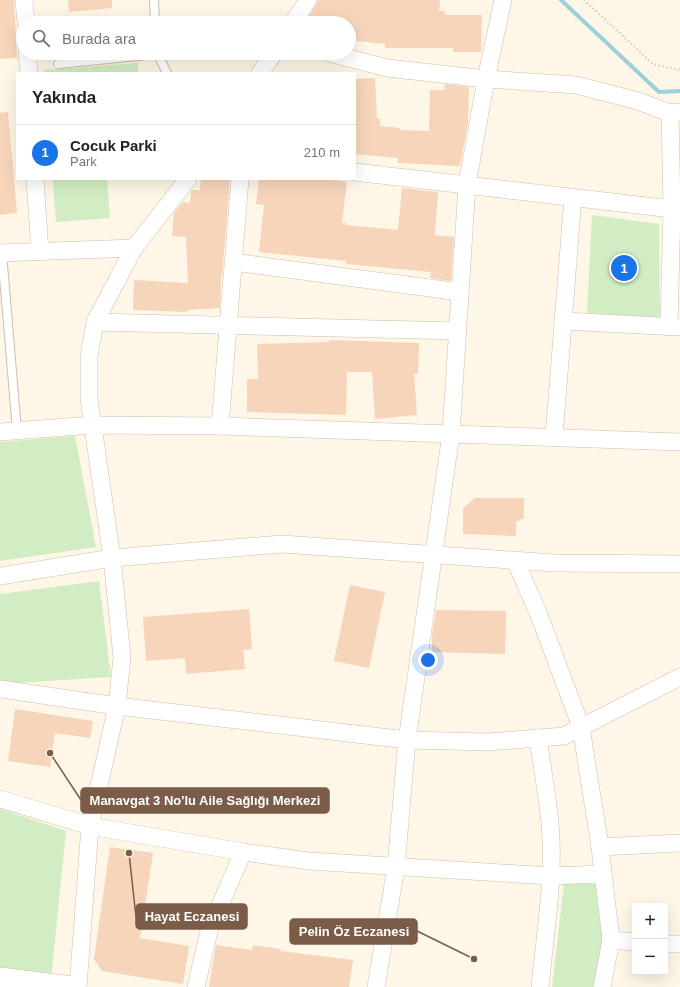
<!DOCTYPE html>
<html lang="tr">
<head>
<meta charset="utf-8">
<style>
	:root { --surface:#fff; --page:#f6f6f6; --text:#222; --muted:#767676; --line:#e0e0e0; --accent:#1a73e8 }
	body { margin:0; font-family:Helvetica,sans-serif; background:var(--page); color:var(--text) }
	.controls { position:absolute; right:12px; bottom:12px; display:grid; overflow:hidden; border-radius:0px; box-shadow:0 4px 16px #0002 }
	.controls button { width:36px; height:36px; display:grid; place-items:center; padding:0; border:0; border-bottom:1px solid var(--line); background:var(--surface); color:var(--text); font:20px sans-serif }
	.you { position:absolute; left:428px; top:660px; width:14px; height:14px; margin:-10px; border:3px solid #fff; border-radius:50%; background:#1a73e8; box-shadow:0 0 0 6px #1a73e833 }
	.badge { display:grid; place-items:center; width:26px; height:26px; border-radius:50%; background:var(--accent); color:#fff; font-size:13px; font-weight:700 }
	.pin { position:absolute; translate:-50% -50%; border:2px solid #fff; box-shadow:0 1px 4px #0006 }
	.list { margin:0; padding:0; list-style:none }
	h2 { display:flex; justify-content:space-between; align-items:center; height:52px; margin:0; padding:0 16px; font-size:17px }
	h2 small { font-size:13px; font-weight:400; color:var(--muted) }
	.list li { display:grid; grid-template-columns:26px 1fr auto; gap:12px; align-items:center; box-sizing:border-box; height:56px; padding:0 16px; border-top:1px solid var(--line) }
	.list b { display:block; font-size:15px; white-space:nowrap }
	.list p { margin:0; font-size:13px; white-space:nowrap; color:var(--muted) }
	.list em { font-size:13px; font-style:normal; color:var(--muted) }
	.icon { flex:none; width:22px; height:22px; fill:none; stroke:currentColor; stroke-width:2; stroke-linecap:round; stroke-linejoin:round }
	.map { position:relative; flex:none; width:680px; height:987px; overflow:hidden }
	.search { position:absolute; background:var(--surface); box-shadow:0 4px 16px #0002; left:16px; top:16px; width:340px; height:44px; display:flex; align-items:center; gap:10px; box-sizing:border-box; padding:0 14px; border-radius:22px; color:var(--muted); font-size:15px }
	.panel { position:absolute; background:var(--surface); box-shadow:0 4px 16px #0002; left:16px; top:72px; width:340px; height:108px; border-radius:0px }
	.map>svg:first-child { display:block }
</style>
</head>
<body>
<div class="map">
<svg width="680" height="987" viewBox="0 0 680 987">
	<rect width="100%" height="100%" fill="#fef6e6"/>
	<!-- green -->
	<g fill="#d2edc3">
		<polygon points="138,63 138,73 44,73 44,70"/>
		<polygon points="53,179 107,179 110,218 56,222"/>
		<polygon points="592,215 659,224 660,319 587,313"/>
		<polygon points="75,436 96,547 0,561 0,442"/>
		<polygon points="99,581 111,677 0,684 0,594"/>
		<polygon points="0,809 66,831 51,980 0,972"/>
		<polygon points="564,884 598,884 611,940 602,987 552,987"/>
	</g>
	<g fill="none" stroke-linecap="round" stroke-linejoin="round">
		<!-- stream -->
		<polyline stroke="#9dd0dc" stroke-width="4" points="561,0 659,92 680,91"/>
	</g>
	<!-- building -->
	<g fill="#f6d5bb">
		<polygon points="0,0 14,0 17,58 0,59"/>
		<polygon points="68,0 112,0 112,8 69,12"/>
		<polygon points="318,0 440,0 439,11 445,11 445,15 482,15 481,52 453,52 453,48 385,48 385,44 349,40 349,23 305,23 316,5"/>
		<polygon points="375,78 377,118 380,119 380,126 400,128 399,130 429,131 430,90 444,90 445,84 469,87 468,123 460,166 398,163 398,158 355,154 355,116 356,116 355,79"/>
		<polygon points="8,112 17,213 0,215 0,113"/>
		<polygon points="201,179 230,179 222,276 221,276 220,308 188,310 188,312 133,310 134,280 188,283 186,237 172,236 174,213 183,202 190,203 191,192 192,190 200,190"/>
		<polygon points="259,179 326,179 347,182 342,223 346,223 346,225 398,230 402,188 438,192 435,235 454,237 451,281 430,278 431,272 346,264 346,261 259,252 264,205 256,204"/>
		<polygon points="329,340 419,343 418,374 414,374 417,415 375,419 372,372 347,372 346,415 247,412 247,379 258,379 257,344 329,342"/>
		<polygon points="475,498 524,498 524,518 516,522 516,536 463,534 463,508"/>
		<polygon points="350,585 385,592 369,668 334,661"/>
		<polygon points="249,609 252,649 243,650 245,669 186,674 185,658 146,661 143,617"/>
		<polygon points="436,610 506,611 505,654 432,652 432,636"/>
		<polygon points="15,709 93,721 90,738 55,733 50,767 8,761"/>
		<polygon points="110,847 153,853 140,938 189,946 183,984 102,971 94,959"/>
		<polygon points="216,945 252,950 253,945 281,949 280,951 353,960 349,987 209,987"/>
	</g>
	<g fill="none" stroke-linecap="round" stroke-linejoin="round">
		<!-- service casing -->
		<g stroke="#d1beaa" stroke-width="10">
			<g id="service">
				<polyline points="154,0 155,23"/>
				<polyline points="157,53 167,73"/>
				<polyline points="58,64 157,54"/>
				<polyline points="2,253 17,431"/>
			</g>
		</g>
		<!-- minor casing -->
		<g stroke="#d1beaa" stroke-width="18">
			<g id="minor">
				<polyline points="24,0 26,23"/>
				<polyline points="503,0 486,79 576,85 638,101 670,113 680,112"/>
				<polyline points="293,23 308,0"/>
				<polyline points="27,53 29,73"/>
				<polyline points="329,53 387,68 486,79 467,185 451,434 407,740 396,867 376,987"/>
				<polyline points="260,73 274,53"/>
				<polyline points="355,172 672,209"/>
				<polyline points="35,179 40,252"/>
				<polyline points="0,253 134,248"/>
				<polyline points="233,262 460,292"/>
				<polyline points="563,321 680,327"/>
				<polyline points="95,322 458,331"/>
				<polyline points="669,327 672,209 670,113"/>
				<polyline points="220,426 240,179"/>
				<polyline points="0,432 93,425 220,426 680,442"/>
				<polyline points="554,437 573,197"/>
				<polyline points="515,560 539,615 581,727 600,847 611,940 635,942"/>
				<polyline points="0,576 112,558 282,544 554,563 680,564"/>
				<polyline points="0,689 117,706 407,740 488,742 564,736 680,677"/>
				<path d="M538 738C542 766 547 794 550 823 555 876 545 934 540 987"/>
				<polyline points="0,799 90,826 243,852 309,861 550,876 603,874"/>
				<polyline points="600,847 680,843"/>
				<polyline points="665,944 680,944"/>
				<polyline points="78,987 90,826 117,706 122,657 112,558 89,399 89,356 95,322 134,248 188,179"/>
				<polyline points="196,987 209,931 243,852"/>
				<polyline points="602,987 611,940"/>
			</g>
		</g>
		<!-- tertiary casing -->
		<g stroke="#d1beaa" stroke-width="22">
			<polyline id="tertiary" points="0,978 72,987"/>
		</g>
		<!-- path -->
		<polyline stroke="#dbb89e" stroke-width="2.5" stroke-dasharray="1 3" stroke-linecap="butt" points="584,0 653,64 680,70"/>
		<!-- service -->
		<use href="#service" stroke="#fff" stroke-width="8"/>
		<!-- minor -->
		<use href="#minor" stroke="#fff" stroke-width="17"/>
		<!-- tertiary -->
		<use href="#tertiary" stroke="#fff" stroke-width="21"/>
	</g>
	<!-- callouts -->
	<path fill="none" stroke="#7a5c48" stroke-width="1.5" d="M50 753L81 800M129 853L136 917M474 959L417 931"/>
	<g fill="#7a5c48" stroke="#fff9ee" stroke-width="1.5">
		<circle cx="50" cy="753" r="4"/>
		<circle cx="129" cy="853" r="4"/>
		<circle cx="474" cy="959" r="4"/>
	</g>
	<g fill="#7a5c48" stroke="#7a5c48" stroke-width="1.5">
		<rect x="81" y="788" width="248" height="25" rx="4"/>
		<rect x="136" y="904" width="111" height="25" rx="4"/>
		<rect x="290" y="919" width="127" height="25" rx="4"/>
	</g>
	<g font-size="13" text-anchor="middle" font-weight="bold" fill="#fff">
		<text x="205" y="805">Manavgat 3 No'lu Aile Sağlığı Merkezi</text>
		<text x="192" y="921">Hayat Eczanesi</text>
		<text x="354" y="936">Pelin Öz Eczanesi</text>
	</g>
</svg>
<div class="controls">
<button>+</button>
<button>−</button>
</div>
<div class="you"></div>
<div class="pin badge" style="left:624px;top:268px">1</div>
<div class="search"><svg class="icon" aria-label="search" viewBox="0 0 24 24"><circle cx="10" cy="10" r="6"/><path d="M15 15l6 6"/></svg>Burada ara</div>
<section class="panel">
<h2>Yakında<small></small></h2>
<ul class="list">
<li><span class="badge">1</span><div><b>Cocuk Parki</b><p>Park</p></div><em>210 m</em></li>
</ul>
</section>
</div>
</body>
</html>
